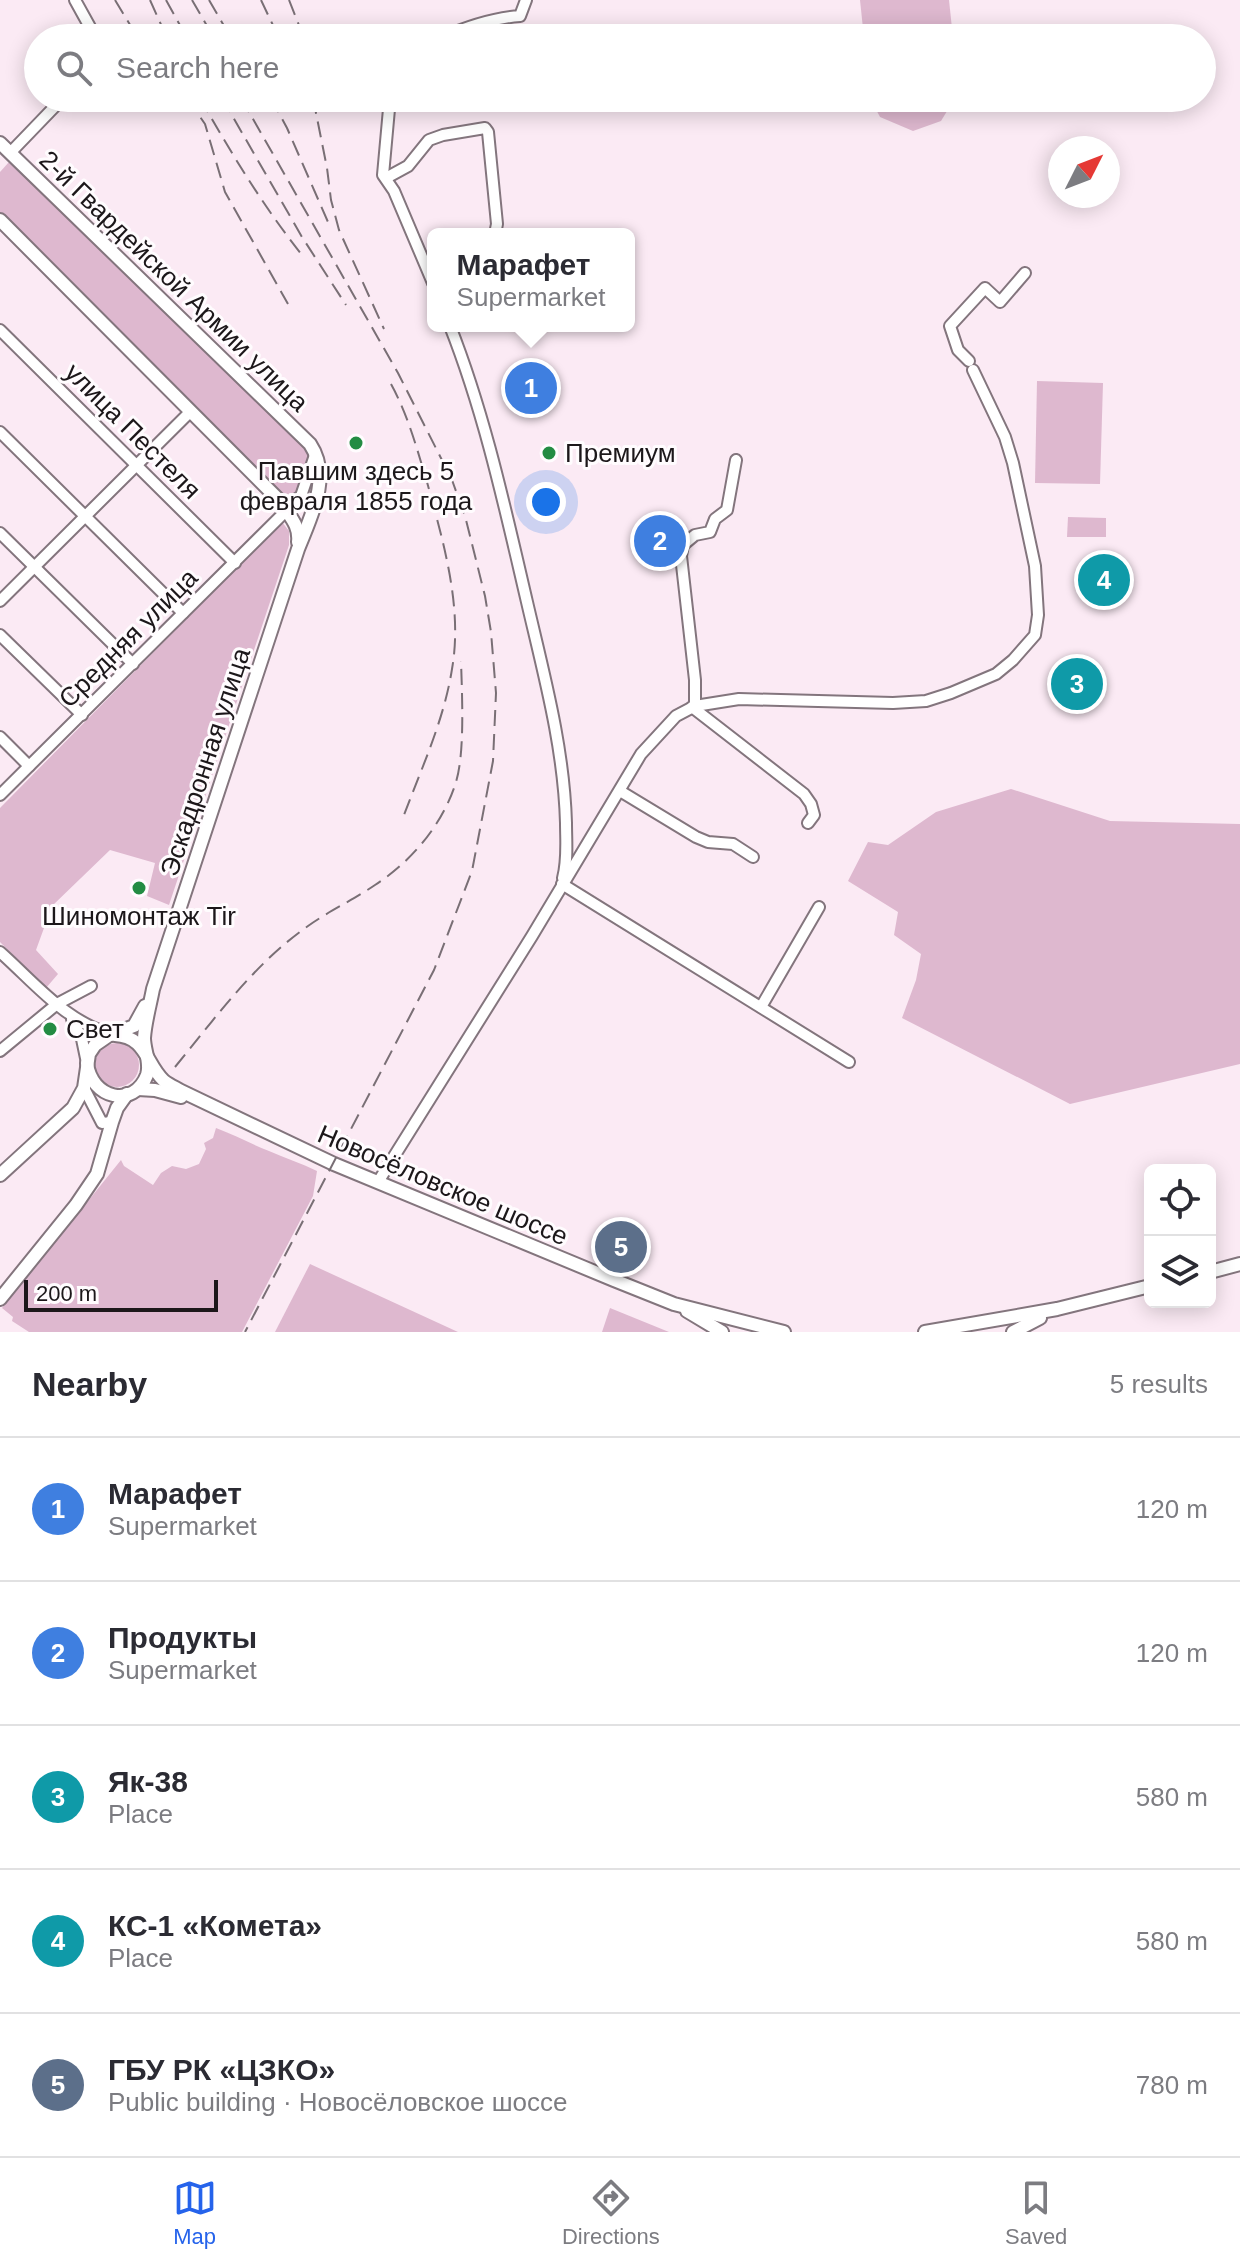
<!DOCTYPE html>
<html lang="en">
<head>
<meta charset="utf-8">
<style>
	:root { --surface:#fff; --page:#f7f7f7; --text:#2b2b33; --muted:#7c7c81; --line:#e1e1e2; --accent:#2563eb }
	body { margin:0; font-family:Helvetica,sans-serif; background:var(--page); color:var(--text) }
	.controls { position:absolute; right:24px; bottom:24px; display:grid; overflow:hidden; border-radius:12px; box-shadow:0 4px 20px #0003 }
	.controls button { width:72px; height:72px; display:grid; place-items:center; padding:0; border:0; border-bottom:2px solid var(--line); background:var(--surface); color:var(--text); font:40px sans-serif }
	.compass { position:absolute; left:1048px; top:136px; width:72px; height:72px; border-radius:50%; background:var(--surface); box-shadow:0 4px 20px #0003; rotate:48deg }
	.scale { position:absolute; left:24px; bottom:20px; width:194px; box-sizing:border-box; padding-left:8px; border:4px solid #1c171a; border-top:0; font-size:22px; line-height:28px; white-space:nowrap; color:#1c171a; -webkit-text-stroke:6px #fffcfe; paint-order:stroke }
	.you { position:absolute; left:546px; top:502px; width:28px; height:28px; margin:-20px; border:6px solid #fff; border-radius:50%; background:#1a73e8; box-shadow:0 0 0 12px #1a73e833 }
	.badge { display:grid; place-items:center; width:52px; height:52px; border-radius:50%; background:var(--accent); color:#fff; font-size:26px; font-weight:700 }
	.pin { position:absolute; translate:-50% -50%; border:4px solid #fff; box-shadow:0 2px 8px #0006 }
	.popup { position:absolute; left:427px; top:228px; width:208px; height:104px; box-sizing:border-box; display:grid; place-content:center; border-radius:12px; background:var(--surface); filter:drop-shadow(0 2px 6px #0005); font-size:26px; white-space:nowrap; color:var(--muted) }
	.popup b { font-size:30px; color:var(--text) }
	.popup::after { content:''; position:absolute; left:50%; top:100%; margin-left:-16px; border:16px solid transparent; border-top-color:var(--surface) }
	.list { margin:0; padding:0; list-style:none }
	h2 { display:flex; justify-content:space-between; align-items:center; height:104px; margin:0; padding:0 32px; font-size:34px }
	h2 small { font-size:26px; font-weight:400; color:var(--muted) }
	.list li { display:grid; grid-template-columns:52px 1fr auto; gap:24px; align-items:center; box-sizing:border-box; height:144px; padding:0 32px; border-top:2px solid var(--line) }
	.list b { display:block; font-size:30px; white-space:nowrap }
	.list p { margin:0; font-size:26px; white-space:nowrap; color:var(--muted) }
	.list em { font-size:26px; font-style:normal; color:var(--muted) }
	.icon { flex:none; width:44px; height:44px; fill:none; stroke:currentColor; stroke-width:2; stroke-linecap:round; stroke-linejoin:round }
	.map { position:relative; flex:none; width:1240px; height:1332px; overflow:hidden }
	.search { position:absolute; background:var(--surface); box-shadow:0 4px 20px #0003; left:24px; right:24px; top:24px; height:88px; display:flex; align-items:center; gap:20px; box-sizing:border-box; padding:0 28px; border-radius:44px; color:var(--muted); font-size:30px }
	.sheet { height:824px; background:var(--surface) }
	nav { display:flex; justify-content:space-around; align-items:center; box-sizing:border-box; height:112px; border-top:2px solid var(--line); background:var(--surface); font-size:22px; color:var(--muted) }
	nav a { display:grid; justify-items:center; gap:4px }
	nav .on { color:var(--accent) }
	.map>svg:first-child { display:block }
</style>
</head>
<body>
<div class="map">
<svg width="1240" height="1332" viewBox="0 0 1240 1332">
	<rect width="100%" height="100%" fill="#fbeaf4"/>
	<!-- green -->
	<g fill="#deb8cf">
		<polygon points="860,0 949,0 953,38 864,38"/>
		<polygon points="870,98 955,98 941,121 913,131 880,117"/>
		<polygon points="9,162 15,163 308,451 310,460 297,495 290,499 285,498 0,213 0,172"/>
		<polygon points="1037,381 1103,383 1100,484 1035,483"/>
		<polygon points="1068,517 1106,518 1106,537 1067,537"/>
		<polygon points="282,522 289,531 289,545 169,905 147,896 155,863 110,850 52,906 36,950 58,974 46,988 0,942 0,808"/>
		<polygon points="1011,789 1110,821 1240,824 1240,1064 1070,1104 902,1018 916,980 921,954 894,935 898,912 848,881 868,842 888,845 936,812"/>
		<circle cx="117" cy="1065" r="22"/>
		<path d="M216 1128C235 1135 251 1144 269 1151 285 1158 301 1163 317 1171L313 1196 242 1332H29L12 1321 13 1317 2 1308 121 1160 124 1166 153 1185 161 1173 172 1166 186 1169 199 1164 206 1149 204 1143 213 1138Z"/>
		<polygon points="310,1264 458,1332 275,1332"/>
		<polygon points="610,1308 669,1332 602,1332"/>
	</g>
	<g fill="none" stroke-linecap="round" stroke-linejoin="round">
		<!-- minor casing -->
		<g stroke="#83757d" stroke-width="14">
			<g id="minor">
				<polyline points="75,0 96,38"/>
				<path d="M441 38C466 27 493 18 520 16L526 0"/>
				<polyline points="390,98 383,175 394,191 433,283"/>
				<polyline points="10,153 63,98"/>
				<polyline points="386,178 408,166 429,140 443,135 485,128 488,132 497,224 495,234"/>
				<path d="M450 326C485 415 505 508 527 602 544 675 564 748 566 823 566 841 568 860 563 878"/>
				<polyline points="0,330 235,563"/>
				<polyline points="969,361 958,350 950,326 985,288 1000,302 1025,273"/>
				<polyline points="0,432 183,613"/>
				<polyline points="291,503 301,496 315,455"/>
				<polyline points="0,533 133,664"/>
				<polyline points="0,601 190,412"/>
				<polyline points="0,635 82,715"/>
				<polyline points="695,706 695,680 681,556 683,545 695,535 710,532 715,519 727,510 736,460"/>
				<polyline points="692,707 804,794 811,804 814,815 808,823"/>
				<polyline points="0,737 29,766"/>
				<polyline points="620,791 696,837 708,842 733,844 753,857"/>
				<polyline points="0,795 297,500"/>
				<polyline points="562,884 849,1062"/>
				<path d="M0 952C35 983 67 1024 115 1035"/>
				<polyline points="761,1007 819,907"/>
				<polyline points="72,1019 82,1039 87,1063"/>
				<polyline points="0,1051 57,1004 91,986"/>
				<polyline points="84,1088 102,1123 112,1122"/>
				<polyline points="378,1182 532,936 641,754 676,716 695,706 739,699 893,703 926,701 951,693 996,674 1013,660 1035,635 1038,615 1035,566 1013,463 1005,437 973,370"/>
			</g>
		</g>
		<!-- major casing -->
		<g stroke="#83757d" stroke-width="16">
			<g id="major">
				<path d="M0 143 310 444C332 477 311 516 298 549L153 989C150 1005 145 1022 144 1038 144 1050 151 1063 147 1075 134 1109 91 1099 87 1063"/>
				<path d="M0 220 281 502C289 516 300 525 298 542"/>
				<path d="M115 1035C147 1037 145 1063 164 1081 169 1085 176 1088 181 1091L334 1164 614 1280 674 1304 784 1332"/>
				<polyline points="138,1089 155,1090 181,1097"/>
				<polyline points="0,1175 73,1108 84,1088 89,1054 95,1045 108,1036 134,1026 145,1006"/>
				<polyline points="1210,1272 1240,1264"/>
				<polyline points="0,1299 76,1205 97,1174 112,1122 117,1108 127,1094"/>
				<polyline points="687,1311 722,1332"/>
				<polyline points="925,1332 1057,1309 1150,1286"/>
				<polyline points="1013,1332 1040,1318"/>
			</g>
		</g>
		<!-- minor -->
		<use href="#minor" stroke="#fff" stroke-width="10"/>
		<!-- major -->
		<use href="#major" stroke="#fff" stroke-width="12"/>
		<!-- rail -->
		<g stroke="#796f75" stroke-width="2" stroke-dasharray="16 8" stroke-linecap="butt">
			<polyline points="115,0 138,38"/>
			<polyline points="150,0 167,38"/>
			<polyline points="166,0 187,38"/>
			<polyline points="192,0 214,38"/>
			<polyline points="209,0 231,38"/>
			<polyline points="261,0 279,38"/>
			<polyline points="289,0 304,38"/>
			<polyline points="187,98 205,124 225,192 288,304"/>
			<path d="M200 98C231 153 263 206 302 255"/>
			<polyline points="222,98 302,237 346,305"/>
			<polyline points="241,98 398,373 452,480 465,516 485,596 491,632 496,693 493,761 472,871 434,970 245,1332"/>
			<polyline points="271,98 287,128 328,222"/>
			<polyline points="313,98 327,168 331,200 339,230 384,329"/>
			<path d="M391 384C408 415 417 449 427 482 443 541 463 607 452 669 444 720 422 767 404 815"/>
			<path d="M175 1067C216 1017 255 963 308 926 329 911 353 900 375 885 412 861 443 824 456 782 465 753 462 693 461 661"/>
		</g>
	</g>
	<!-- markers -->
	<g fill="#238c43" stroke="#fffcfe" stroke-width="3">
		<circle cx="356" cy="443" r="8"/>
		<circle cx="549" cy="453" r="8"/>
		<circle cx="139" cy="888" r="8"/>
		<circle cx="50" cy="1029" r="8"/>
	</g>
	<g text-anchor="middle" stroke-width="6" stroke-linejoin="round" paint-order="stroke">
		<!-- street labels -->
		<g font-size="26" fill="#1c171a" stroke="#fffcfe">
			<text transform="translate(174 281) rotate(44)" y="9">2-й Гвардейской Армии улица</text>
			<text transform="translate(133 431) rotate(45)" y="9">улица Пестеля</text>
			<text transform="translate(128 638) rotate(-45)" y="9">Средняя улица</text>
			<text transform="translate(205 762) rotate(-72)" y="9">Эскадронная улица</text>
			<text transform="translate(443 1185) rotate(23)" y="9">Новосёловское шоссе</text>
		</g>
		<!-- poi labels -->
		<g font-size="26" fill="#1c171a" stroke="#fffcfe" text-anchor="start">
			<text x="565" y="462">Премиум</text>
			<text x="356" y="480" text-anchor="middle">Павшим здесь 5<tspan x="356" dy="30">февраля 1855 года</tspan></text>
			<text x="139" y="925" text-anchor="middle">Шиномонтаж Tir</text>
			<text x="66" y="1038">Свет</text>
		</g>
	</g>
</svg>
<div class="controls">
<button><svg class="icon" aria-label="locate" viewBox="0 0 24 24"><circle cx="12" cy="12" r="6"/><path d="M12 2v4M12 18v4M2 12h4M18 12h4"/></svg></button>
<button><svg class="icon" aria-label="layers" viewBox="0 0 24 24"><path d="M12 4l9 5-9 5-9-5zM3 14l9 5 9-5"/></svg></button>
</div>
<svg class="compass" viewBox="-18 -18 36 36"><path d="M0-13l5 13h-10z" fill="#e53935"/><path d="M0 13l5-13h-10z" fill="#7c7c81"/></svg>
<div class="scale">200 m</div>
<div class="you"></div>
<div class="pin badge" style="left:531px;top:388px;background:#3f7fe0">1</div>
<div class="popup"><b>Марафет</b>Supermarket</div>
<div class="pin badge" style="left:660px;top:541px;background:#3f7fe0">2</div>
<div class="pin badge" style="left:1077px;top:684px;background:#0f9aa8">3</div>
<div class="pin badge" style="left:1104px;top:580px;background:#0f9aa8">4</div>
<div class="pin badge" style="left:621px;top:1247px;background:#5c6f8a">5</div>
<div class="search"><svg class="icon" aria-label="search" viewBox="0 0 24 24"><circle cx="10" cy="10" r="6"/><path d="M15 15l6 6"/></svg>Search here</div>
</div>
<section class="sheet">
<h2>Nearby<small>5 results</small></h2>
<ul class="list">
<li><span class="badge" style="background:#3f7fe0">1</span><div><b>Марафет</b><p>Supermarket</p></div><em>120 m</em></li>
<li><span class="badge" style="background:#3f7fe0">2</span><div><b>Продукты</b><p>Supermarket</p></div><em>120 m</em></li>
<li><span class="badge" style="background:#0f9aa8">3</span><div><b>Як-38</b><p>Place</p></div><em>580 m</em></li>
<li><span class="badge" style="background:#0f9aa8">4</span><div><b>КС-1 «Комета»</b><p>Place</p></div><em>580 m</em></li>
<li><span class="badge" style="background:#5c6f8a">5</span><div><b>ГБУ РК «ЦЗКО»</b><p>Public building · Новосёловское шоссе</p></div><em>780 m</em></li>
</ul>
</section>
<nav>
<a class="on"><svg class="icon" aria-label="map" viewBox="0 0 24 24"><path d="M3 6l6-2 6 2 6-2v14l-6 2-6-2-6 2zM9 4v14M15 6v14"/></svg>Map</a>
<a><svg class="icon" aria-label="directions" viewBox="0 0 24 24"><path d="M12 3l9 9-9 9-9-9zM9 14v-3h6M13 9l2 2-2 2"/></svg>Directions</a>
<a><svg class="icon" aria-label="saved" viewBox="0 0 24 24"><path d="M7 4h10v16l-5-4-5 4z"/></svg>Saved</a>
</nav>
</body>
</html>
